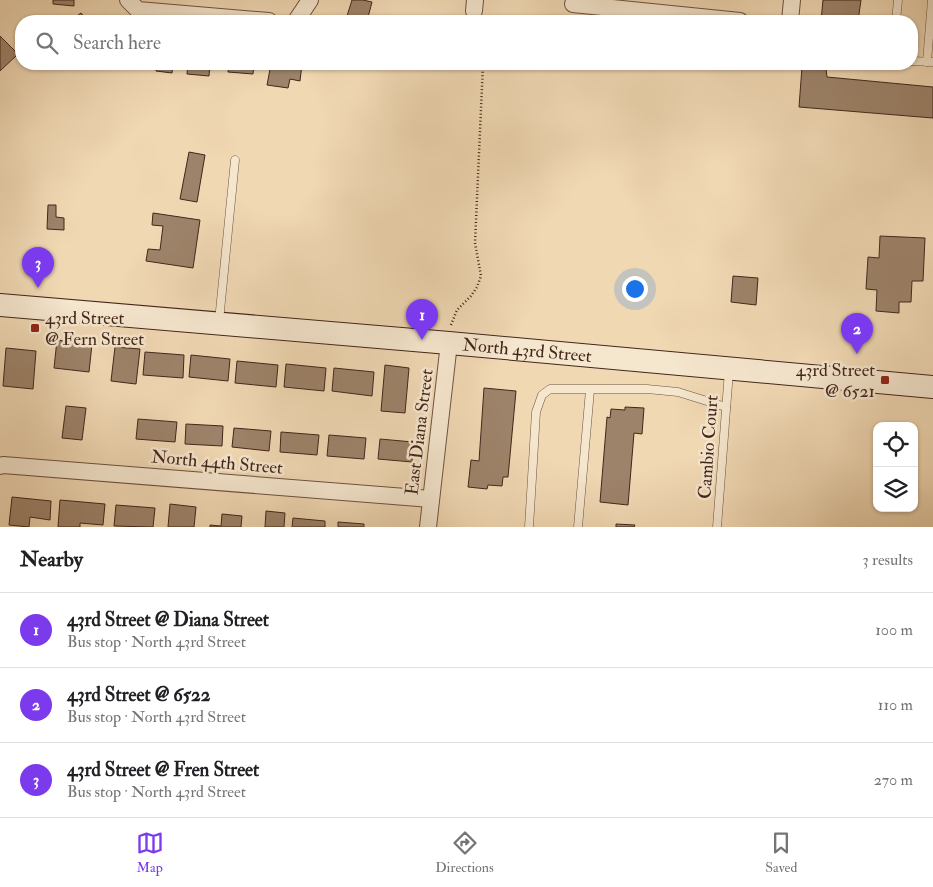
<!DOCTYPE html>
<html lang="en">
<head>
<meta charset="utf-8">
<style>
	:root { --surface:#fff; --page:#f6f6f6; --text:#202124; --muted:#757577; --line:#e0e0e0; --accent:#7c3aed }
	body { margin:0; font-family:"IM FELL Double Pica",serif; background:var(--page); color:var(--text) }
	.controls { position:absolute; right:15px; bottom:15px; display:grid; overflow:hidden; border-radius:10px; box-shadow:0 1px 4px #0004 }
	.controls button { width:45px; height:45px; display:grid; place-items:center; padding:0; border:0; border-bottom:1px solid var(--line); background:var(--surface); color:var(--text); font:25px sans-serif }
	.you { position:absolute; left:634px; top:288px; width:18px; height:18px; margin:-12px; border:4px solid #fff; border-radius:50%; background:#1a73e8; box-shadow:0 0 0 8px #1a73e833 }
	.badge { display:grid; place-items:center; width:32px; height:32px; border-radius:50%; background:var(--accent); color:#fff; font-size:16px; font-weight:700 }
	.pin { position:absolute; translate:-50% -41px; filter:drop-shadow(0 1px 2px #0008) }
	.pin::after { content:''; position:absolute; top:26px; width:18px; height:15px; background:inherit; clip-path:polygon(0 0,100% 0,50% 100%) }
	.list { margin:0; padding:0; list-style:none }
	h2 { display:flex; justify-content:space-between; align-items:center; height:65px; margin:0; padding:0 20px; font-size:21px }
	h2 small { font-size:16px; font-weight:400; color:var(--muted) }
	.list li { display:grid; grid-template-columns:32px 1fr auto; gap:15px; align-items:center; box-sizing:border-box; height:75px; padding:0 20px; border-top:1px solid var(--line) }
	.list b { display:block; font-size:19px; white-space:nowrap }
	.list p { margin:0; font-size:16px; white-space:nowrap; color:var(--muted) }
	.list em { font-size:16px; font-style:normal; color:var(--muted) }
	.icon { flex:none; width:28px; height:28px; fill:none; stroke:currentColor; stroke-width:2; stroke-linecap:round; stroke-linejoin:round }
	.map { position:relative; flex:none; width:933px; height:527px; overflow:hidden }
	.search { position:absolute; background:var(--surface); box-shadow:0 1px 4px #0004; left:15px; right:15px; top:15px; height:55px; display:flex; align-items:center; gap:12px; box-sizing:border-box; padding:0 18px; border-radius:20px; color:var(--muted); font-size:19px }
	.sheet { height:290px; background:var(--surface) }
	nav { display:flex; justify-content:space-around; align-items:center; box-sizing:border-box; height:70px; border-top:1px solid var(--line); background:var(--surface); font-size:14px; color:var(--muted) }
	nav a { display:grid; justify-items:center; gap:2px }
	nav .on { color:var(--accent) }
	.map>svg:first-child { display:block }
</style>
</head>
<body>
<div class="map">
<svg width="933" height="527" viewBox="0 0 933 527">
	<rect width="100%" height="100%" fill="#f0d8b3"/>
	<filter id="stains"><feTurbulence type="fractalNoise" baseFrequency=".004" numOctaves="4"/><feColorMatrix values="0 0 0 0 .2 0 0 0 0 .09 0 0 0 0 .02 0 0 0 .5 -.17"/></filter>
	<radialGradient id="worn" r=".72"><stop offset=".6" stop-color="#630" stop-opacity="0"/><stop offset="1" stop-color="#630" stop-opacity=".3"/></radialGradient>
	<!-- building -->
	<g fill="#9d836a" stroke="#43261b">
		<polygon points="53,0 74,0 74,6 53,4"/>
		<polygon points="352,0 363,0 372,2 367,21 356,21 357,19 347,16"/>
		<polygon points="823,0 861,0 858,21 821,21"/>
		<polygon points="81,13 88,21 70,21"/>
		<polygon points="0,36 18,54 0,71"/>
		<polygon points="105,64 138,64 138,67 105,65"/>
		<polygon points="157,64 173,64 172,73 156,71"/>
		<polygon points="188,64 210,64 209,76 187,74"/>
		<polygon points="229,64 254,64 253,74 228,72"/>
		<polygon points="271,64 302,64 300,81 290,79 288,88 267,85"/>
		<polygon points="319,64 330,64 324,69"/>
		<polygon points="802,67 826,69 827,77 933,87 933,118 799,107"/>
		<polygon points="189,152 205,155 197,202 180,199"/>
		<polygon points="48,205 56,205 56,217 64,218 64,230 47,229"/>
		<polygon points="153,213 200,220 193,268 146,261 148,249 160,250 163,226 152,225"/>
		<polygon points="880,236 925,238 923,281 912,281 911,302 899,302 899,313 876,311 877,290 866,289 868,257 879,258"/>
		<polygon points="733,276 758,278 756,305 731,302"/>
		<polygon points="57,340 92,344 89,372 54,368"/>
		<polygon points="115,347 140,349 136,384 111,381"/>
		<polygon points="6,348 36,351 33,389 3,386"/>
		<polygon points="145,352 184,355 183,378 143,375"/>
		<polygon points="191,355 230,359 228,381 189,377"/>
		<polygon points="237,361 278,365 276,387 235,383"/>
		<polygon points="286,364 326,368 324,391 284,387"/>
		<polygon points="385,365 409,368 405,413 381,411"/>
		<polygon points="334,368 374,372 372,396 332,391"/>
		<polygon points="484,388 516,391 508,477 503,477 502,486 488,485 487,489 468,487 471,460 479,461"/>
		<polygon points="66,406 86,408 82,440 62,438"/>
		<polygon points="625,407 644,408 642,434 634,433 628,505 600,502 607,417 610,418 611,409 625,410"/>
		<polygon points="138,419 177,422 175,442 136,439"/>
		<polygon points="186,424 223,426 222,446 185,444"/>
		<polygon points="234,428 271,431 269,451 232,447"/>
		<polygon points="281,432 319,435 317,455 280,452"/>
		<polygon points="329,435 366,438 364,459 327,456"/>
		<polygon points="380,439 413,442 412,462 378,459"/>
		<polygon points="12,497 51,501 50,520 30,517 29,527 9,525"/>
		<polygon points="60,500 105,504 103,525 80,523 80,527 58,527"/>
		<polygon points="170,504 196,507 194,527 168,527"/>
		<polygon points="116,505 155,508 153,527 114,526"/>
		<polygon points="266,511 285,513 284,527 265,527"/>
		<polygon points="222,514 242,516 241,527 210,527 210,525 221,526"/>
		<polygon points="293,518 325,521 325,527 292,527"/>
		<polygon points="338,522 364,524 364,527 338,527"/>
		<polygon points="616,524 635,525 634,527 616,527"/>
	</g>
	<g fill="none" stroke-linecap="round" stroke-linejoin="round">
		<!-- lane casing -->
		<g stroke="#6e5241" stroke-width="9">
			<g id="lane">
				<polyline points="896,21 898,0"/>
				<polyline points="912,61 933,62"/>
				<polyline points="927,62 932,0"/>
				<polyline points="219,321 235,160"/>
				<polyline points="529,527 536,412 542,395 550,389 647,389 678,392 726,407"/>
				<polyline points="578,527 590,390"/>
				<polyline points="717,527 729,371"/>
			</g>
		</g>
		<!-- street casing -->
		<g stroke="#6e5241" stroke-width="18">
			<g id="street">
				<polyline points="128,0 138,10 269,21"/>
				<polyline points="573,4 740,21"/>
				<polyline points="474,11 475,0"/>
				<polyline points="296,21 310,0"/>
				<polyline points="790,21 792,0"/>
				<polyline points="0,466 3,465 431,499"/>
				<polyline points="428,527 449,343"/>
			</g>
		</g>
		<!-- secondary casing -->
		<g stroke="#43261b" stroke-width="24">
			<g id="secondary">
				<path id="s1" d="M0 305 449 343 933 387"/>
			</g>
		</g>
		<!-- path -->
		<polyline stroke="#43261b" stroke-width="2.5" stroke-dasharray="1 2.5" stroke-linecap="butt" points="451,325 457,310 471,296 477,287 481,276 475,243 483,64"/>
		<!-- lane -->
		<use href="#lane" stroke="#f5e6ce" stroke-width="8"/>
		<!-- street -->
		<use href="#street" stroke="#f5e6ce" stroke-width="16"/>
		<!-- secondary -->
		<use href="#secondary" stroke="#f5e6ce" stroke-width="22"/>
	</g>
	<!-- markers -->
	<g fill="#8f2418" stroke="#f5e6ce" stroke-width="2">
		<rect x="30" y="323" width="10" height="10" rx="2.5"/>
		<rect x="880" y="375" width="10" height="10" rx="2.5"/>
	</g>
	<g text-anchor="middle" stroke-width="5" stroke-linejoin="round" paint-order="stroke">
		<!-- poi labels -->
		<g font-size="18" fill="#43261b" stroke="#f5e6ce" text-anchor="start">
			<text x="45" y="324">43rd Street<tspan x="45" dy="21">@ Fern Street</tspan></text>
			<text x="875" y="376" text-anchor="end">43rd Street<tspan x="875" dy="21">@ 6521</tspan></text>
		</g>
		<!-- street labels -->
		<g font-size="18" fill="#43261b" stroke="#f5e6ce">
			<text dy="6" stroke="none"><textPath href="#s1" startOffset="529">North 43rd Street</textPath></text>
			<text transform="translate(419 432) rotate(-83)" y="6">East Diana Street</text>
			<text transform="translate(708 447) rotate(-86)" y="6">Cambio Court</text>
			<text transform="translate(217 462) rotate(5)" y="6">North 44th Street</text>
		</g>
	</g>
	<rect width="100%" height="100%" filter="url(#stains)"/>
	<rect width="100%" height="100%" fill="url(#worn)"/>
</svg>
<div class="controls">
<button><svg class="icon" aria-label="locate" viewBox="0 0 24 24"><circle cx="12" cy="12" r="6"/><path d="M12 2v4M12 18v4M2 12h4M18 12h4"/></svg></button>
<button><svg class="icon" aria-label="layers" viewBox="0 0 24 24"><path d="M12 4l9 5-9 5-9-5zM3 14l9 5 9-5"/></svg></button>
</div>
<div class="you"></div>
<div class="pin badge" style="left:422px;top:340px">1</div>
<div class="pin badge" style="left:857px;top:354px">2</div>
<div class="pin badge" style="left:38px;top:288px">3</div>
<div class="search"><svg class="icon" aria-label="search" viewBox="0 0 24 24"><circle cx="10" cy="10" r="6"/><path d="M15 15l6 6"/></svg>Search here</div>
</div>
<section class="sheet">
<h2>Nearby<small>3 results</small></h2>
<ul class="list">
<li><span class="badge">1</span><div><b>43rd Street @ Diana Street</b><p>Bus stop · North 43rd Street</p></div><em>100 m</em></li>
<li><span class="badge">2</span><div><b>43rd Street @ 6522</b><p>Bus stop · North 43rd Street</p></div><em>110 m</em></li>
<li><span class="badge">3</span><div><b>43rd Street @ Fren Street</b><p>Bus stop · North 43rd Street</p></div><em>270 m</em></li>
</ul>
</section>
<nav>
<a class="on"><svg class="icon" aria-label="map" viewBox="0 0 24 24"><path d="M3 6l6-2 6 2 6-2v14l-6 2-6-2-6 2zM9 4v14M15 6v14"/></svg>Map</a>
<a><svg class="icon" aria-label="directions" viewBox="0 0 24 24"><path d="M12 3l9 9-9 9-9-9zM9 14v-3h6M13 9l2 2-2 2"/></svg>Directions</a>
<a><svg class="icon" aria-label="saved" viewBox="0 0 24 24"><path d="M7 4h10v16l-5-4-5 4z"/></svg>Saved</a>
</nav>
</body>
</html>
